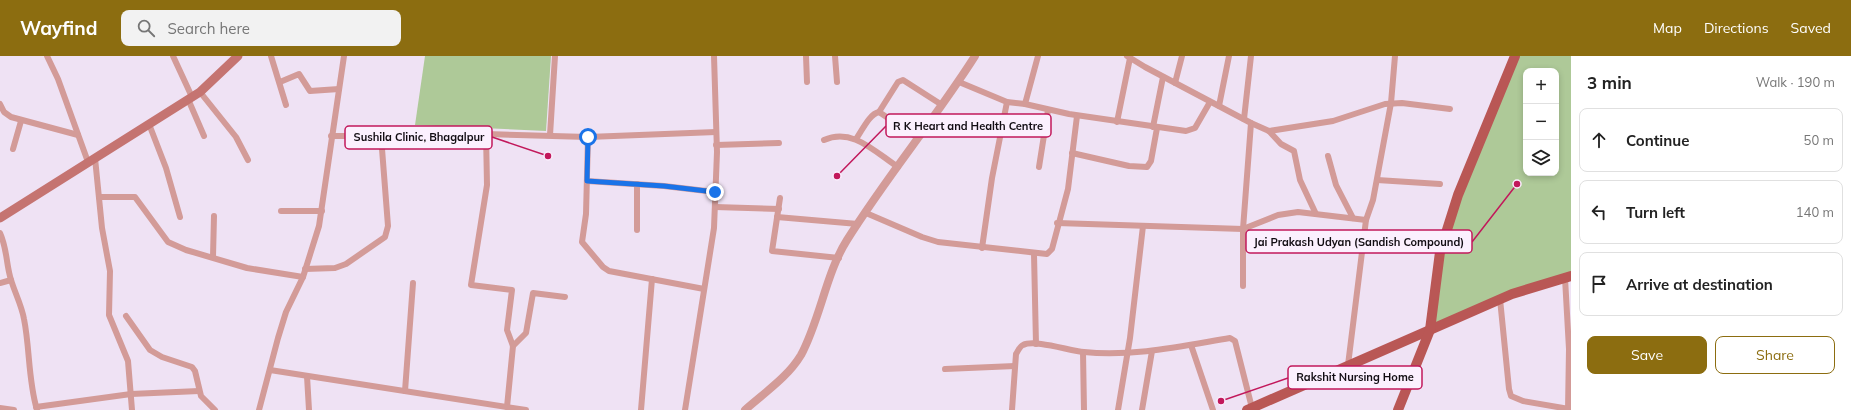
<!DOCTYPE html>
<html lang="en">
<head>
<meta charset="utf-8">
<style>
	:root { --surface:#fff; --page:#f2f2f2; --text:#222; --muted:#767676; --line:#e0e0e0; --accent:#8c6d10 }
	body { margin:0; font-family:Mulish,sans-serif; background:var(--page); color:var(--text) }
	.controls { position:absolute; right:12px; top:12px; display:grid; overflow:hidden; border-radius:8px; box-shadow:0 2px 6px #0003 }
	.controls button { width:36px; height:36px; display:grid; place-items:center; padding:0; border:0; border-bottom:1px solid var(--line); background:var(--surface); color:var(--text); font:20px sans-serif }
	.stop { position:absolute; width:12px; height:12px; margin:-9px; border:3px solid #1a73e8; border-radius:50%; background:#fff }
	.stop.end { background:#1a73e8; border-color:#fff; box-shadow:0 1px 4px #0008 }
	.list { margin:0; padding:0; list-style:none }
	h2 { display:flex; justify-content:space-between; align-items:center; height:52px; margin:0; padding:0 16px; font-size:17px }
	h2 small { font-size:13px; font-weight:400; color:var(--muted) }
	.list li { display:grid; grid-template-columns:26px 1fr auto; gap:12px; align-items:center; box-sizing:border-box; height:64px; margin:0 8px 8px; padding:0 8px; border:1px solid var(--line); border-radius:8px }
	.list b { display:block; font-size:15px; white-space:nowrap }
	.list em { font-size:13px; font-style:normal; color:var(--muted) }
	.actions { display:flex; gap:8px; padding:12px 16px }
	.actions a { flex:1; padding:9px 0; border:1px solid var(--accent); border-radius:8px; text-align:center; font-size:14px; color:var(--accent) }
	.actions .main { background:var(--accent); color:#fff }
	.icon { flex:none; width:22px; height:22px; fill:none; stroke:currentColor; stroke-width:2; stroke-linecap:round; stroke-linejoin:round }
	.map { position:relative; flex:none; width:1571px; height:354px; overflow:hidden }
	header { display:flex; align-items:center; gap:24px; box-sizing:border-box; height:56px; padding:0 20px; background:var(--accent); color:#fff }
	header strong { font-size:19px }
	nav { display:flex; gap:22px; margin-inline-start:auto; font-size:14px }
	.search { width:280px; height:36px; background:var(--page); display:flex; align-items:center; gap:10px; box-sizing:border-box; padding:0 14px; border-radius:8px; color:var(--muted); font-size:15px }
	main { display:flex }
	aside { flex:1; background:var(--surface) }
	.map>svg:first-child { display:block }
</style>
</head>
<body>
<header>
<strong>Wayfind</strong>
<div class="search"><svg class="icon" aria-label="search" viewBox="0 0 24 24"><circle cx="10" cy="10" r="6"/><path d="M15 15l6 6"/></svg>Search here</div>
<nav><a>Map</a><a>Directions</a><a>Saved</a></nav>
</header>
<main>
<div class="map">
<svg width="1571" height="354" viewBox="0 0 1571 354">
	<rect width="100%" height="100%" fill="#efe2f4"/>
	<!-- green -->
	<g fill="#aec998" fill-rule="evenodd">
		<polygon points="425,0 551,0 546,75 415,69"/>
		<path d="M1515 0H1571V218L1430 274 1440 196ZM1526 15H1556V117H1526Z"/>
	</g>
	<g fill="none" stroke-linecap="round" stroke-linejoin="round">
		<!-- minor -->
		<g stroke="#d39b98" stroke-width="6">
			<polyline points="47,0 58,23 88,106"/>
			<polyline points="173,0 192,41"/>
			<polyline points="271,0 286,49"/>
			<polyline points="806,0 807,26"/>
			<polyline points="835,0 837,26"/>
			<polyline points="1127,0 1145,11 1251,67 1243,173 1243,230"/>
			<polyline points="280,26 299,18 310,35 339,33"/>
			<polyline points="959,26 1007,46 1025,48 1069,58 1186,75 1195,72 1210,46"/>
			<polyline points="1175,27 1182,0"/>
			<polyline points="200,36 236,81 248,104"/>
			<polyline points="188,43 204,80"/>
			<polyline points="0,48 4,56 11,61 78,79"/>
			<polyline points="1025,48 1038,0"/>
			<polyline points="1219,50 1229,0"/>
			<polyline points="879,56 898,26 903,24 942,49"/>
			<polyline points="1244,63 1251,0"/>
			<polyline points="1117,66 1130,2"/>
			<polyline points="1251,67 1269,75 1281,88 1294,95 1300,124 1316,158"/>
			<polyline points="149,68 166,112 180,161"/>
			<polyline points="1153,71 1163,21"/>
			<polyline points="1269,75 1333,65 1385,48 1402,47 1450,53"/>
			<polyline points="486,78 487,129 471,229 512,234 507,274 513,290 507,351"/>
			<polyline points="550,79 555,0"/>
			<polyline points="331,80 410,80 486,78 588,81 716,76"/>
			<polyline points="588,81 586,158 582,186 603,211 609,215 704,233"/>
			<path d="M856 83C862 75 869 58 879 56L918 82"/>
			<path d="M824 84C852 71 875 96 898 111"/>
			<polyline points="716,89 779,87"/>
			<polyline points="13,93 21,65"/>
			<polyline points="1072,97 1129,110 1147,111 1151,105 1157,72"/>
			<polyline points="1328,100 1336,129 1353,162"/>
			<polyline points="95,102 102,172 110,215 109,259 128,305 132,354"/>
			<polyline points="1039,111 1048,54"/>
			<polyline points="1377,124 1440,128"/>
			<polyline points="587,125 664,130 715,136"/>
			<polyline points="637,128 637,174"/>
			<polyline points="99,141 135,141 168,186 186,194 247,212 303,221"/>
			<polyline points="780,142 772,195 839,202"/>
			<polyline points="715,151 779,153"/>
			<polyline points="281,155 322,155"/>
			<polyline points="866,157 922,181 938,186 1047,198 1052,193 1068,133 1077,60"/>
			<polyline points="777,161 858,168"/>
			<polyline points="1057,167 1243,173 1278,159 1298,156 1366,164"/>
			<path d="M0 177C6 190 6 202 9 216 12 232 21 246 24 263 30 293 28 324 37 354"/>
			<polyline points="982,192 992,122 1007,46"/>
			<polyline points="1034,198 1036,288"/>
			<polyline points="213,201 214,160"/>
			<polyline points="305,213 335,212 346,208 385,181 388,170 381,80"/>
			<polyline points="1565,222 1569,293 1568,354"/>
			<polyline points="0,227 11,224"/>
			<polyline points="1500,243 1509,333 1511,340 1523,345 1569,353"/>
			<polyline points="126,260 150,294 162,301 192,311 195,315 201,340 215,354"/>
			<polyline points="1191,289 1213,354"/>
			<polyline points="513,290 526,277 533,237 565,241"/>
			<polyline points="1083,296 1084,354"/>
			<polyline points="1348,309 1364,180 1366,164 1373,144 1391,47 1395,0"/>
			<polyline points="945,313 1015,310"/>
			<polyline points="270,314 526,354"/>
			<polyline points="307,320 309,354"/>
			<polyline points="405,335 413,227"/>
			<polyline points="36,351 131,338 199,335"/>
			<polyline points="0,352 14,354"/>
			<polyline points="259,354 278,282 286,256 303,221 319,170 344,0"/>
			<polyline points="641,354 652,223"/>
			<polyline points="685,354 714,172 717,96 714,0"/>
			<path d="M1012 354 1016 298C1018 295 1020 290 1023 289 1035 283 1070 295 1084 296 1133 301 1182 290 1230 282L1235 285 1252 352"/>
			<polyline points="1118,354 1130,282 1143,170"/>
			<polyline points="1142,354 1152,295"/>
		</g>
		<!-- tertiary -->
		<path stroke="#d39b98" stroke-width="8" d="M745 354C764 337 788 321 801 299 820 264 826 217 847 184 887 120 935 63 975 0"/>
		<!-- secondary -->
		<polyline stroke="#c57471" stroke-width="9" points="0,162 200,36 238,0"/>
		<!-- primary -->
		<g stroke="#b95755" stroke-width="10">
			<polyline points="1247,354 1512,238 1571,220"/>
			<polyline points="1398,354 1430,274 1440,196 1458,139 1515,0"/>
		</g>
	</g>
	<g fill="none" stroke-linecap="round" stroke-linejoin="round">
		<!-- route -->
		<polyline stroke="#1a73e8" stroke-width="5" points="588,81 587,125 664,130 715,136"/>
	</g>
	<!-- callouts -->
	<path fill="none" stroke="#c2185b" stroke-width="1.5" d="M837 120L886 70M548 100L492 81M1517 128L1472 186M1221 345L1288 322"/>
	<g fill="#c2185b" stroke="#fbf0fe" stroke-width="1.5">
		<circle cx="837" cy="120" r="4"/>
		<circle cx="548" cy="100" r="4"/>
		<circle cx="1517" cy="128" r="4"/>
		<circle cx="1221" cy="345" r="4"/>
	</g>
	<g fill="#fbf0fe" stroke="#c2185b" stroke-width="1.5">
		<rect x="886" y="58" width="165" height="23" rx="4"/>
		<rect x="345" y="70" width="147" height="23" rx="4"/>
		<rect x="1246" y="174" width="226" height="23" rx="4"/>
		<rect x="1288" y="310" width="134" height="23" rx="4"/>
	</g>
	<g font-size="11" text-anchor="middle" font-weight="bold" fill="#120d13">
		<text x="968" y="74">R K Heart and Health Centre</text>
		<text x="419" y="85">Sushila Clinic, Bhagalpur</text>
		<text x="1359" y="190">Jai Prakash Udyan (Sandish Compound)</text>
		<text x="1355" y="325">Rakshit Nursing Home</text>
	</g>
</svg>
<div class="controls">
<button>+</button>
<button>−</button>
<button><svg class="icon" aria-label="layers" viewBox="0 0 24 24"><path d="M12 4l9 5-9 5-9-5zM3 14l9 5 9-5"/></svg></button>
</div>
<div class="stop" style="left:588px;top:81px"></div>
<div class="stop end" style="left:715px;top:136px"></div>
</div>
<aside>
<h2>3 min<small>Walk · 190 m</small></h2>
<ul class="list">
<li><svg class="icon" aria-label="ahead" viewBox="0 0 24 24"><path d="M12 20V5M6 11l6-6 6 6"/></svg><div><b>Continue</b></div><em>50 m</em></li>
<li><svg class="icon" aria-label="left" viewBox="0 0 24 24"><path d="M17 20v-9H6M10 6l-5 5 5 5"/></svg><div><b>Turn left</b></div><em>140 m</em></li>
<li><svg class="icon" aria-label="arrive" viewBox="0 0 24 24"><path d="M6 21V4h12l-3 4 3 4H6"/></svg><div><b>Arrive at destination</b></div></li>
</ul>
<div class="actions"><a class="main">Save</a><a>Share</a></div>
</aside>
</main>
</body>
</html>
